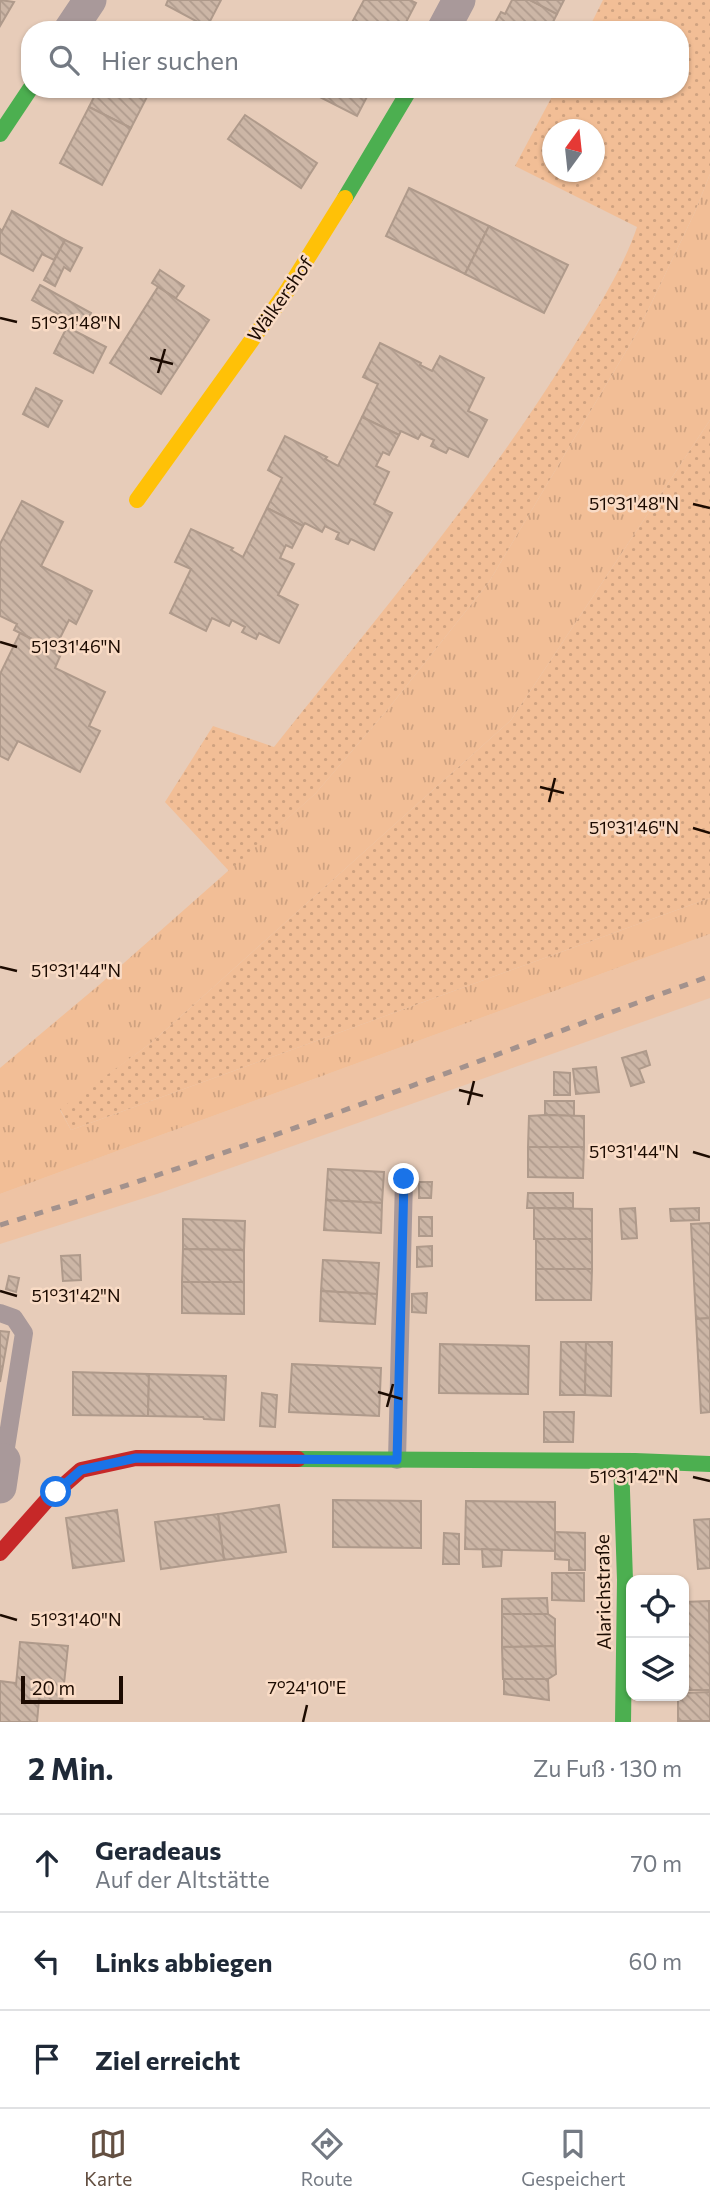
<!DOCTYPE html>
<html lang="de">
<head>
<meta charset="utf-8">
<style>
	:root { --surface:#fff; --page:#f6f6f7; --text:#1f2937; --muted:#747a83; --line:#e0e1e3; --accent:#634f41 }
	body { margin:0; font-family:Commissioner,sans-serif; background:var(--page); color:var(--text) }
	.controls { position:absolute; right:21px; bottom:21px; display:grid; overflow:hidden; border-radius:14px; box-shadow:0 2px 5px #0004 }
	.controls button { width:63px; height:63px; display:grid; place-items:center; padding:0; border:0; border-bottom:2px solid var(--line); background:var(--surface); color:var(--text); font:35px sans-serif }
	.compass { position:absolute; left:542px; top:119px; width:63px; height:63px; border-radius:50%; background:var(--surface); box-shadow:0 2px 5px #0004; rotate:15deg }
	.scale { position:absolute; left:21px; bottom:18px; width:102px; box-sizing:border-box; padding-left:7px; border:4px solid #1c0b01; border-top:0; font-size:19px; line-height:24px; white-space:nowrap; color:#1c0b01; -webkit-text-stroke:5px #f9dbc5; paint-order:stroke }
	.stop { position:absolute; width:21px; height:21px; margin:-16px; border:5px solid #1a73e8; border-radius:50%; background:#fff }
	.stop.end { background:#1a73e8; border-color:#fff; box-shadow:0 2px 7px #0008 }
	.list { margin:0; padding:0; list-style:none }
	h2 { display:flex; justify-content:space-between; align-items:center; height:91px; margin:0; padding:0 28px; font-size:30px }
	h2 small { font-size:23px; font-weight:400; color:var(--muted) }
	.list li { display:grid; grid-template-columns:46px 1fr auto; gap:21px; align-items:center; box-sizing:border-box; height:98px; padding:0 28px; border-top:2px solid var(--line) }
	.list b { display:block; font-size:26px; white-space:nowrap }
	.list p { margin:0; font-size:23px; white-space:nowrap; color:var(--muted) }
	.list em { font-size:23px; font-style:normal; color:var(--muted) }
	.icon { flex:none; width:38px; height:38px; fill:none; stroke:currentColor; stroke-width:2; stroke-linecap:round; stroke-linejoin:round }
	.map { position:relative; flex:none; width:710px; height:1722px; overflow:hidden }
	.search { position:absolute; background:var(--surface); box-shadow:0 2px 5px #0004; left:21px; right:21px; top:21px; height:77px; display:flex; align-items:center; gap:18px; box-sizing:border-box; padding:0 24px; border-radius:28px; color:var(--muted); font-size:26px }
	.sheet { height:385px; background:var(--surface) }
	nav { display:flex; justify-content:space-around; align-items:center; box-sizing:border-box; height:98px; border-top:2px solid var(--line); background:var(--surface); font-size:19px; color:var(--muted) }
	nav a { display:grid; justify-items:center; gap:4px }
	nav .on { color:var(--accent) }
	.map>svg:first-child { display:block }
</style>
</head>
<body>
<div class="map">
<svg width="710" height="1722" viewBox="0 0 710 1722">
	<defs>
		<pattern id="grass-tufts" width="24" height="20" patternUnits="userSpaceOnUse" patternTransform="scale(1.75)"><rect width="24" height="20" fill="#f2be96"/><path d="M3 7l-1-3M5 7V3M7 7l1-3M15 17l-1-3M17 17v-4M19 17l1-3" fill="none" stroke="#cfa280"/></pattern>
		<pattern id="garden-dots" width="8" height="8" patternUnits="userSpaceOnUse" patternTransform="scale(1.75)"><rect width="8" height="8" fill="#f2be96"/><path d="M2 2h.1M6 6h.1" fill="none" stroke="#cfa280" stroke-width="1.8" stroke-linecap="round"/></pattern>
		<pattern id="building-back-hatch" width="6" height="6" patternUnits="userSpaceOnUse" patternTransform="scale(1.75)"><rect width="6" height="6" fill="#ccb6a6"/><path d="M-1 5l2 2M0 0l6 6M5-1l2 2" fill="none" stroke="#af9b8d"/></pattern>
	</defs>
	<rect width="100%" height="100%" fill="#e7ccb9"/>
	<!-- built -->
	<polygon fill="#eec3a4" points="710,934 710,998 160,1193 0,1244 0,1194"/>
	<!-- grass -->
	<polygon fill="url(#grass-tufts)" points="710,174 710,420 511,720 151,1043 60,1110 71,1130 710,898 710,934 0,1194 0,1068 99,985 315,794 388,709 489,582 638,331 694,214"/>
	<!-- garden -->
	<g fill="url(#garden-dots)" fill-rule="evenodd">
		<path d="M603 0H710V174L694 214 638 331 489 582 388 709 315 794 229 871 165 802 213 726 274 747C375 620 481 495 567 357 593 315 621 274 637 227L515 166 556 89H680V30H588ZM552 130H594V172H552Z"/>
		<polygon points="710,420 710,898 71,1130 60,1109 151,1043 511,720"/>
	</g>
	<!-- building -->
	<g fill="url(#building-back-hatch)" stroke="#af9a8b" stroke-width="2">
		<polygon points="0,0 14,2 0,26"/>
		<polygon points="168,0 221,0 207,27 166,5"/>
		<polygon points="364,0 410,0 416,3 402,30 348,30"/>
		<polygon points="512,0 530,0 557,14 549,30 496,30 498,25 495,23 501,12 505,14"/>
		<polygon points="530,0 564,0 557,14"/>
		<polygon points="98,89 151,89 131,128 89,107"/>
		<polygon points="317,89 371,89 357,116 314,94"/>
		<polygon points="89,107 131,128 102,185 60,163"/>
		<polygon points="245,115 317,163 301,188 228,139"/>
		<polygon points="409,188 489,226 465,274 386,236"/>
		<polygon points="12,211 65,240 54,260 42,254 33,271 0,253 0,229 2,231"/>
		<polygon points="489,226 568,265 544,313 465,274"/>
		<polygon points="65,240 82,248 70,271 64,267 55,286 44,280"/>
		<polygon points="160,270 184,286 176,298 152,283"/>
		<polygon points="40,285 91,313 84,328 32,300"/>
		<polygon points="158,287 209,320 161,394 110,363"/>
		<polygon points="67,327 106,347 93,373 54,353"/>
		<polygon points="380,343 421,363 420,365 432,371 440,356 484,378 468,411 487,420 468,457 449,448 446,453 431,446 434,440 421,434 418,439 401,431 399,435 362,417 378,384 363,377"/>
		<polygon points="36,388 62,401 48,427 23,414"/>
		<polygon points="362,417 399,435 389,455 383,452 376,466 389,472 374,504 392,513 374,550 351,539 348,544 336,539 339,533 325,526 322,532 305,523 303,526 267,508 282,478 268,470 285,436 327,457 325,459 338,466"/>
		<polygon points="22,501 63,522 41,566 92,591 76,624 69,620 54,650 14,630 17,624 0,616 0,544"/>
		<polygon points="267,508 303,526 292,548 286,545 280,558 294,564 278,595 298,605 279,643 259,633 256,639 242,632 245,627 232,620 229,626 212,618 206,631 170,613 191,569 175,562 191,529 233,548 231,550 243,557"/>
		<polygon points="20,633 61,654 55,668 105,692 89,726 100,731 80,772 18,741 8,760 0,756 0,674"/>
		<polygon points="646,1051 650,1065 639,1069 644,1082 631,1086 622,1058"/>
		<polygon points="596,1067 599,1092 576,1094 573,1069"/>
		<polygon points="554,1072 570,1073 570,1095 554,1095"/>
		<polygon points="545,1101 574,1101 574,1116 545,1115"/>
		<polygon points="545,1115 584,1116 584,1147 528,1147 529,1116"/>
		<polygon points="528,1147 584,1147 583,1178 528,1177"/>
		<polygon points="328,1169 384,1172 382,1203 326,1200"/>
		<polygon points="419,1182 432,1182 431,1198 419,1198"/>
		<polygon points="528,1193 573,1193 573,1208 527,1208"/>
		<polygon points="326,1200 382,1203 381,1233 324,1230"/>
		<polygon points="534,1208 592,1209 592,1239 534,1239"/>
		<polygon points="635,1208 637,1238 622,1239 620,1209"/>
		<polygon points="699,1208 699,1220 671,1221 670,1209"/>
		<rect x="419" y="1217" width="13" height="19"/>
		<polygon points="183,1219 245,1221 244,1250 183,1249"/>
		<polygon points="710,1223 710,1318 696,1319 691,1224"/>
		<rect x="536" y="1239" width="56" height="30"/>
		<polygon points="432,1246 432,1266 417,1267 417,1247"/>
		<polygon points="183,1249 244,1250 244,1282 182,1282"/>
		<polygon points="80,1255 81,1280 63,1281 61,1256"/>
		<polygon points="323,1260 379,1263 377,1294 321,1291"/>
		<polygon points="536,1269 592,1269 591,1300 536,1300"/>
		<polygon points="9,1276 19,1278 16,1292 6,1289"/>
		<polygon points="182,1282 244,1282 244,1314 182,1313"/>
		<polygon points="321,1291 377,1294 375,1324 320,1321"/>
		<polygon points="427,1293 426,1313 412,1312 412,1294"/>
		<polygon points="710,1318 710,1412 701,1413 696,1319"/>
		<polygon points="0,1331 9,1332 0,1382"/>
		<polygon points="561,1342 586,1342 585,1395 560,1395"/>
		<polygon points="586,1342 612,1342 611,1396 585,1395"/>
		<polygon points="440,1344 529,1346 528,1394 439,1393"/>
		<polygon points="292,1364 381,1368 379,1416 289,1412"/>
		<polygon points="73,1372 149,1374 148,1416 73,1415"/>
		<polygon points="149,1374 226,1376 224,1420 204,1419 203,1417 148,1416"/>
		<polygon points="262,1393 277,1395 275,1427 260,1426"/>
		<polygon points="544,1412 574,1412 573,1442 544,1442"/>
		<polygon points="333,1500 421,1501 421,1548 333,1547"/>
		<polygon points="466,1501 555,1502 555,1551 465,1549"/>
		<polygon points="279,1505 286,1552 224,1560 218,1514"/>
		<polygon points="117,1510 124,1561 73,1568 66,1518"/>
		<polygon points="218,1514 224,1560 161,1569 155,1522"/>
		<polygon points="710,1519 710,1568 698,1569 694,1520"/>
		<polygon points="555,1532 585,1533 585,1570 569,1570 569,1560 555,1559"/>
		<polygon points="444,1533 459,1534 459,1564 443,1564"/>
		<polygon points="482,1549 502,1550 501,1566 483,1567"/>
		<polygon points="552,1573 584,1573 584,1601 552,1600"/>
		<polygon points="547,1598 548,1614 502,1614 502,1599"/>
		<polygon points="709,1601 710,1690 684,1690 684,1602"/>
		<polygon points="502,1614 548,1614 555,1619 555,1646 502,1647"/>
		<polygon points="20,1642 68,1646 62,1703 39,1700 37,1722 0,1722 0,1681 15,1683 16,1685"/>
		<polygon points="555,1646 556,1674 548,1679 503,1679 502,1647"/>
		<polygon points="504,1679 548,1679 549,1700 504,1694"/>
		<polygon points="710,1692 710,1721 678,1721 678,1696 684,1696 684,1693"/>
	</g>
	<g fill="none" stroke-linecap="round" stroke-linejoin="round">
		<!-- lane -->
		<g stroke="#a9999a" stroke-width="18">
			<polyline points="0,1313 14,1318 24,1333 4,1460"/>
			<polyline points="397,1460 404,1179"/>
		</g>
		<!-- street -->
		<g stroke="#a9999a" stroke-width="33">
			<polyline points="70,30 90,0"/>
			<polyline points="443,30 459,0"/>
			<polyline points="0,1487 4,1460"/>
		</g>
		<!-- fast -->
		<g stroke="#4caf50" stroke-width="16">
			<polyline points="0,134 30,89"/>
			<polyline points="345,198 410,89"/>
			<polyline points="298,1459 635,1461 710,1464"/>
			<polyline points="621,1461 625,1580 623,1722"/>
		</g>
		<!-- slow -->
		<polyline stroke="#ffc107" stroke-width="16" points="137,500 287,291 345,198"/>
		<!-- jam -->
		<polyline stroke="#c62828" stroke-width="16" points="0,1553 47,1500 81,1470 136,1458 298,1459"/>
		<!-- rail -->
		<path stroke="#a3928d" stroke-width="5" stroke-dasharray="9 9" stroke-linecap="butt" d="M0 1225C240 1153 475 1062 710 976"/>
	</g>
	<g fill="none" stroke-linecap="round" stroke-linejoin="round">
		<!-- route -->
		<polyline stroke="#1a73e8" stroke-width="9" points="56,1492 81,1470 136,1458 397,1460 404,1179"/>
	</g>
	<!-- ticks -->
	<path fill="none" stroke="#1c0b01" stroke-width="2.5" d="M0 318 17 322M150 358 173 364M158 373 165 349M693 504 710 508M0 642 17 647M540 787 564 793M549 802 555 778M693 828 710 833M0 967 17 971M459 1090 483 1096M468 1105 474 1081M693 1152 710 1157M0 1291 17 1296M378 1392 402 1399M387 1407 393 1384M693 1477 710 1481M0 1615 17 1620M303 1722 307 1705"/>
	<g text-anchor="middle" stroke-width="5" stroke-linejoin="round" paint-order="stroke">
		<!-- street labels -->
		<g font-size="19" fill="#1c0b01" stroke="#f9dbc5">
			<text transform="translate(280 299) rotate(-55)" y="7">Wälkershof</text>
			<text transform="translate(603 1592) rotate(-91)" y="7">Alarichstraße</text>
		</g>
	</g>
	<g font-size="18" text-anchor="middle" fill="#1c0b01" stroke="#f9dbc5" stroke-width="5" stroke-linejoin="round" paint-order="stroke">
		<text x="76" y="329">51°31'48"N</text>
		<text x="634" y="510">51°31'48"N</text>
		<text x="76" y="653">51°31'46"N</text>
		<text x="634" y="834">51°31'46"N</text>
		<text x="76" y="977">51°31'44"N</text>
		<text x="634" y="1158">51°31'44"N</text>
		<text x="76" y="1302">51°31'42"N</text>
		<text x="634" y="1483">51°31'42"N</text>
		<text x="76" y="1626">51°31'40"N</text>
		<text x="307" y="1694">7°24'10"E</text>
	</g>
</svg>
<div class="controls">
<button><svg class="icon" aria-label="locate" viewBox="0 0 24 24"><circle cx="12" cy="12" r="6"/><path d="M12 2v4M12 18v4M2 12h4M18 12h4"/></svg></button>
<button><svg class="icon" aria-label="layers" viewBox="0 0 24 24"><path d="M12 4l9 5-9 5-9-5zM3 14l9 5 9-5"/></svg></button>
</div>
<svg class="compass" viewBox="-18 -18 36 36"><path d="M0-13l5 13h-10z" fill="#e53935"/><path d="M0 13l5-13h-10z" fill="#747a83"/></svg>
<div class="scale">20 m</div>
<div class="stop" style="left:56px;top:1492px"></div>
<div class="stop end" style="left:404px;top:1179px"></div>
<div class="search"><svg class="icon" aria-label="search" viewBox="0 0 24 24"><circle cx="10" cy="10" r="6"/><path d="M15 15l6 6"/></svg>Hier suchen</div>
</div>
<section class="sheet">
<h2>2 Min.<small>Zu Fuß · 130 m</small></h2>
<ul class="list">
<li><svg class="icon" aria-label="ahead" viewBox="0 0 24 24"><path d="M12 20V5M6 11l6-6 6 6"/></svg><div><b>Geradeaus</b><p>Auf der Altstätte</p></div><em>70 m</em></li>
<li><svg class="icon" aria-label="left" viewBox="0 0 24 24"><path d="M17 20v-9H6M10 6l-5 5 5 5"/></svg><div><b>Links abbiegen</b></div><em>60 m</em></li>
<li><svg class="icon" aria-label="arrive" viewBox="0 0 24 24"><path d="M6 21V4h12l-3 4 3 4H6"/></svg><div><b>Ziel erreicht</b></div></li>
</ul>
</section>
<nav>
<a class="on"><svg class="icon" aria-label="map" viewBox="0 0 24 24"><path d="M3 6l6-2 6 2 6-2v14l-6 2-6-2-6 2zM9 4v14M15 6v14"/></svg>Karte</a>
<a><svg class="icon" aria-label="directions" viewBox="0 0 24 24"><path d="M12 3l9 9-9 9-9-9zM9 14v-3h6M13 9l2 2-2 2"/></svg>Route</a>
<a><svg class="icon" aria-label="saved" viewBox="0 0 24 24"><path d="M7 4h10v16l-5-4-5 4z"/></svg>Gespeichert</a>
</nav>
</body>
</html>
